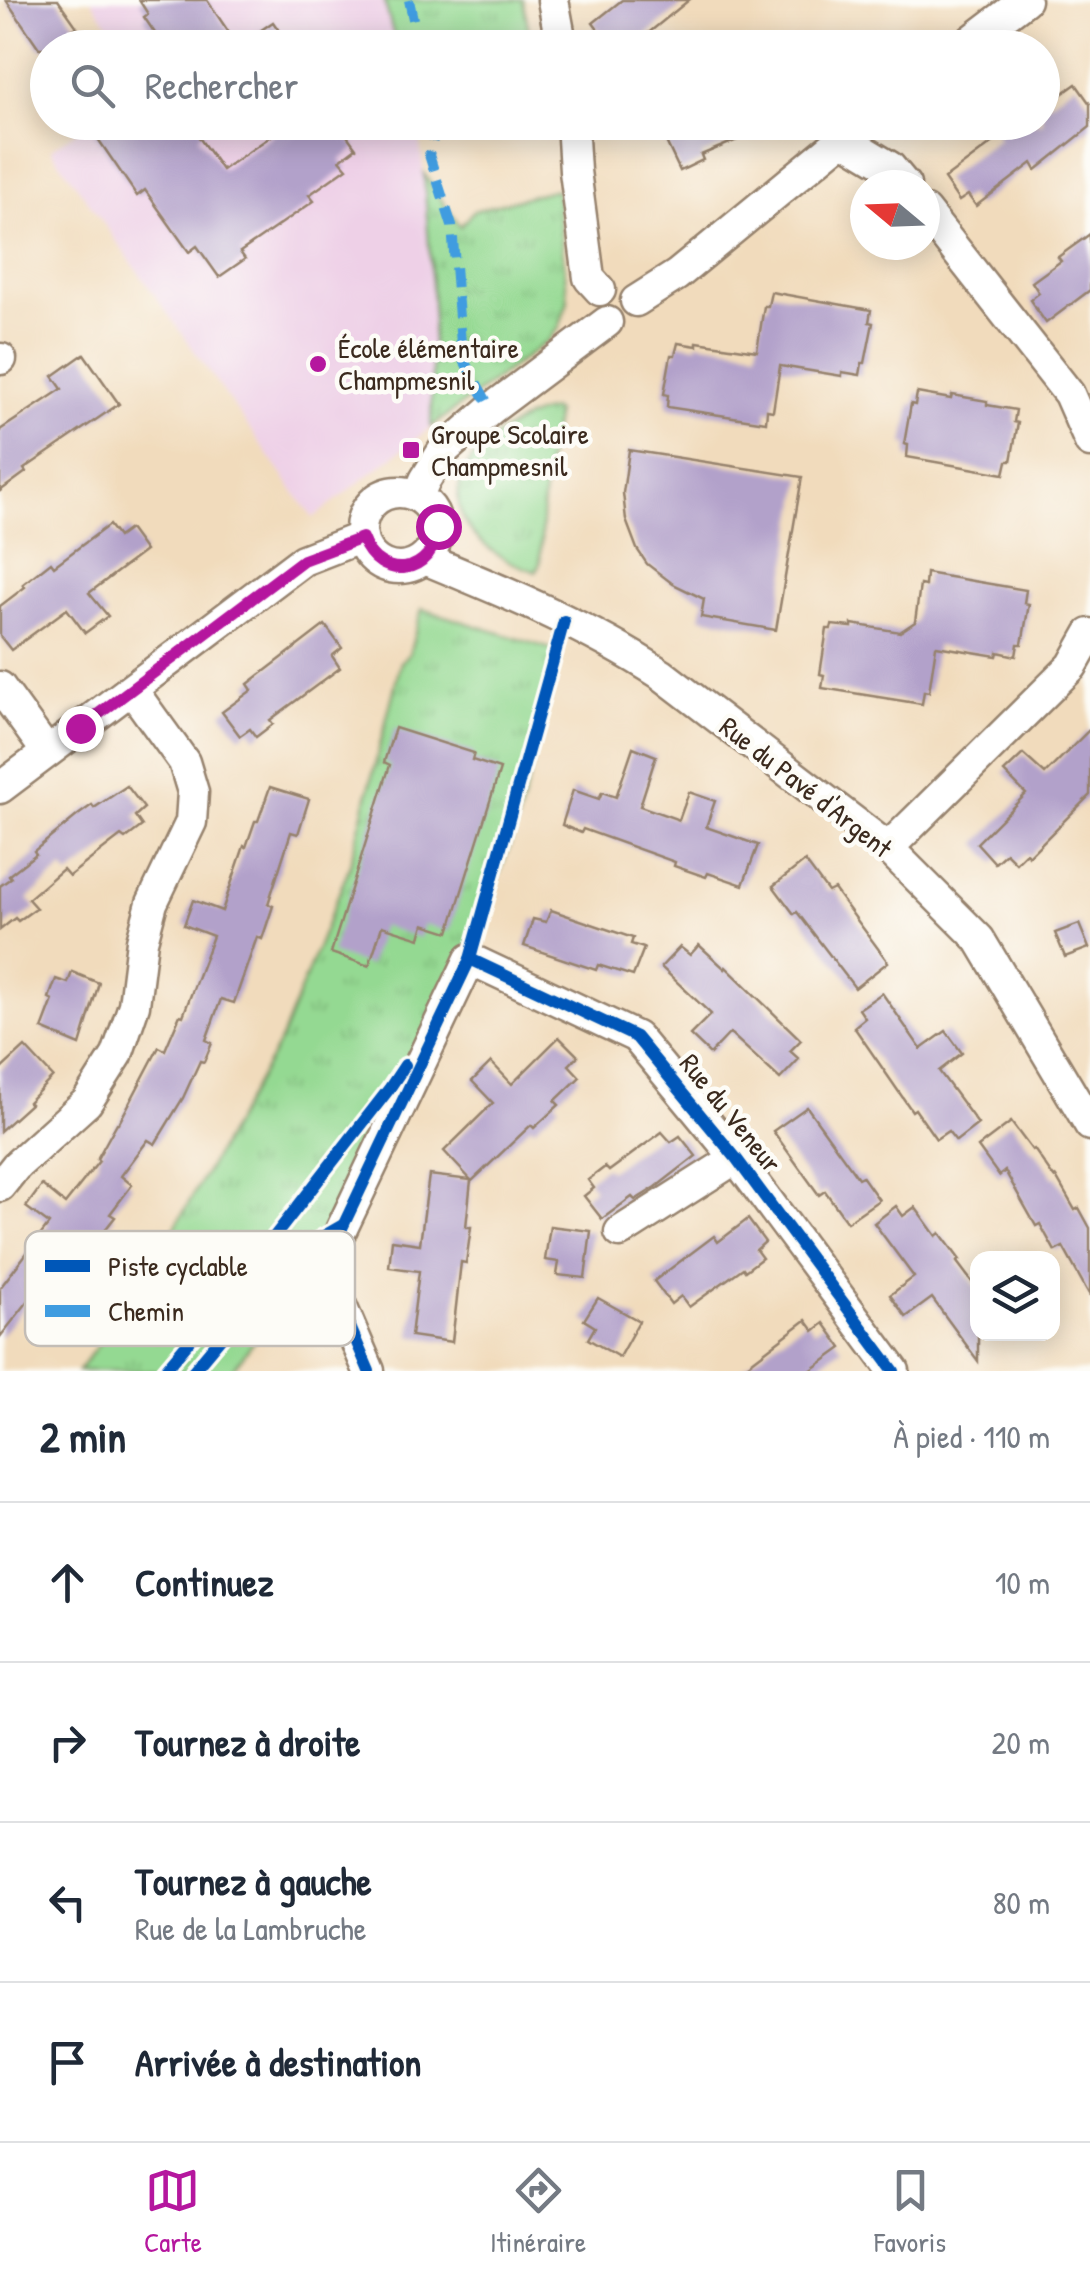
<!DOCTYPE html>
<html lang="fr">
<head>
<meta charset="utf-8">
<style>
	:root { --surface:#fff; --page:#f6f6f7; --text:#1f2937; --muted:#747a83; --line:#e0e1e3; --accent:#b5179e }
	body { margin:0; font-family:"Patrick Hand",sans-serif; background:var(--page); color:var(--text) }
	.controls { position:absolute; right:30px; bottom:30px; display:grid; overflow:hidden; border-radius:20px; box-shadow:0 5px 25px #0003 }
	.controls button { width:90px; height:90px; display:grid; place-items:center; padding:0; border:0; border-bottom:2px solid var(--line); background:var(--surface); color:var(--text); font:50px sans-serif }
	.compass { position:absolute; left:850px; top:170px; width:90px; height:90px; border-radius:50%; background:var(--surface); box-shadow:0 5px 25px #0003; rotate:289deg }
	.stop { position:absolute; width:30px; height:30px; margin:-22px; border:8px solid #b5179e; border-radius:50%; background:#fff }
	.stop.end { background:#b5179e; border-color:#fff; box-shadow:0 2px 10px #0008 }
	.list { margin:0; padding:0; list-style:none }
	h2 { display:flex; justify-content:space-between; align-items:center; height:130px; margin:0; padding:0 40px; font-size:42px }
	h2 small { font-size:32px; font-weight:400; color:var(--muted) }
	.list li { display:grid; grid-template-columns:65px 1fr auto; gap:30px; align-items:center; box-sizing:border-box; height:160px; padding:0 40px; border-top:2px solid var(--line) }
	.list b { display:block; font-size:38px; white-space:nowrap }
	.list p { margin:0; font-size:32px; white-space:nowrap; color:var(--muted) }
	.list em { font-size:32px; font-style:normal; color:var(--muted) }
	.icon { flex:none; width:55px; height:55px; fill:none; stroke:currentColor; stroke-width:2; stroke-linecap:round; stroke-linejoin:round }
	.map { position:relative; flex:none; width:1090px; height:1371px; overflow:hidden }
	.search { position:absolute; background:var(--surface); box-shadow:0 5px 25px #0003; left:30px; right:30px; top:30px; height:110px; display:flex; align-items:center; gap:25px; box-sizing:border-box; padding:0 35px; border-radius:55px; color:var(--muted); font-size:38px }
	.sheet { height:770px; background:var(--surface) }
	nav { display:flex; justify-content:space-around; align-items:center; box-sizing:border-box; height:140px; border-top:2px solid var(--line); background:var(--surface); font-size:28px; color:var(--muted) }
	nav a { display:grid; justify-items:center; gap:5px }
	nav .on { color:var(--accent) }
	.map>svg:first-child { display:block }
</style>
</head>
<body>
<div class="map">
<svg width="1090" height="1371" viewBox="0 0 1090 1371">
	<defs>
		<pattern id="grass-tufts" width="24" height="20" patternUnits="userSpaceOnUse" patternTransform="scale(2.5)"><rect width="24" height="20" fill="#94d992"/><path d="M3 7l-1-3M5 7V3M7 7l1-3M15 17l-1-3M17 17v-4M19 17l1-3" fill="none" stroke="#80ba7d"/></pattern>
	</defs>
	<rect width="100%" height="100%" fill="#fdfcf7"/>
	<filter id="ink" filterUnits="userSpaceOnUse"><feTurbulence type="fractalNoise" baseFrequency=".01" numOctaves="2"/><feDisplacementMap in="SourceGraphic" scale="20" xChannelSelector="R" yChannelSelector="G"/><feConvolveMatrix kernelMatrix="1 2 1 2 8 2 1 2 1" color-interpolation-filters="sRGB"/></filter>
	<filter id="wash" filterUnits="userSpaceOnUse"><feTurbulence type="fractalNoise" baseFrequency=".0048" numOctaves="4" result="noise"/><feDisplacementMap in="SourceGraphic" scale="40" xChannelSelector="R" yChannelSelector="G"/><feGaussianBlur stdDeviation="2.25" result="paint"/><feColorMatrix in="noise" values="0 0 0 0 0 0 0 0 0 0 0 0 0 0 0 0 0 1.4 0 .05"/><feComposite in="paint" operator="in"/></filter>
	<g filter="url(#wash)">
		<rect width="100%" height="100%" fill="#f1dbbc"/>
		<!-- built -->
		<g fill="#eed0e7">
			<polygon points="91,0 395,0 405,47 124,47"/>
			<polygon points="88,123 417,123 424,174 433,302 431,427 313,518 51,149"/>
		</g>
		<!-- grass -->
		<g fill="url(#grass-tufts)" stroke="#688258" stroke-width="2.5">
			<polygon points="384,0 523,0 532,47 397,47"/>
			<polygon points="424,174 460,227 473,211 556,189 568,301 559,328 549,340 431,427 433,302"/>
			<path d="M553 410 556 412 544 481 540 563 536 572C527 568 516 565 507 560 448 528 440 477 496 436 514 424 531 413 553 410Z"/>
			<path d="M422 609 558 651C542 717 530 785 508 850 483 920 446 989 413 1057 360 1165 307 1276 231 1371H78L139 1291 281 1039 349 868 401 662 409 654Z"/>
		</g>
		<g id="blocks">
			<!-- building -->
			<g fill="#b2a1ca">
				<polygon points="6,0 58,0 77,27 70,31 82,48 39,48"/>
				<polygon points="139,0 207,0 238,46 273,22 291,48 165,48 144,17 148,14"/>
				<polygon points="622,0 689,0 630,48 612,48 593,23"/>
				<polygon points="1076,84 1090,104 1090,127 1036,170 1032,163 976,206 968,195 959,201 944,179 999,138 988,122 1042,122 1042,108"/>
				<polygon points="108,122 216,122 198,136 222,170 292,122 337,122 356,148 340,160 347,168 309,195 314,201 240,252 245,259 219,277 197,246 189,252 145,190 137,196 94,133"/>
				<polygon points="684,122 729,122 737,140 701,155 703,160 680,171 662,133"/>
				<polygon points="1090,234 1090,290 1046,323 1030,300 1039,293 1032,282 1061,261 1058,257"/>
				<polygon points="771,292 871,310 869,322 873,323 865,363 862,363 860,375 842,372 842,376 780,366 773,411 767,410 766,422 667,407 668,395 664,394 671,355 675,355 678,343 697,346 697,342 757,351 764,306 768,306"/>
				<polygon points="84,354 119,404 24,469 26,472 0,491 0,430 62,389 53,376"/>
				<polygon points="917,393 951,399 952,395 987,401 987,405 1016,410 1014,422 1018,423 1011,461 1007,461 1004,474 907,457 908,445 904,444 911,404 915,405"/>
				<polygon points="629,450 802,477 776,630 701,617 704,599 673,584 647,564 637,549 626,520 623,493"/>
				<polygon points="109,525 118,537 129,529 145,551 89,593 108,616 85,633 67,609 11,650 0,636 0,606 25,587 23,584 51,562 54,566"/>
				<polygon points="926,573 1026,590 1024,603 1029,604 1022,644 1018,644 1016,656 998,652 997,656 936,646 929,692 924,691 922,704 822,688 824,675 820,674 827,629 831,629 832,625 852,627 852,624 900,632 915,622 920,585 925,586"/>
				<polygon points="325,625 342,648 332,656 340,668 270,720 273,724 256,737 250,729 240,736 222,712 252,690 248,684"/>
				<polygon points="395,728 474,753 472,760 500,769 449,932 424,924 420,938 382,926 369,966 331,953 390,765 384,762"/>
				<polygon points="1090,729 1090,795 1029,856 1026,853 1016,863 1006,853 995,863 977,843 1026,794 1004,772 1023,754 1045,774"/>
				<polygon points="633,747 656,756 640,806 679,820 689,792 715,801 706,827 758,845 743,885 708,873 706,877 674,866 675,862 583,829 581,833 562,825 573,790 599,799 602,792 616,797"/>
				<polygon points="127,786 144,808 135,816 142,826 125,839 121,836 69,876 63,869 28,899 36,908 18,921 15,918 0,930 0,886 11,878 9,875 36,854 34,851 78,815 92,805 94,808"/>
				<polygon points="270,787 309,799 298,834 291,832 268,904 273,906 262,939 257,937 234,1003 221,999 206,1040 212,1043 204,1062 200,1061 183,1098 155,1144 148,1140 121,1176 132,1185 110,1214 115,1217 94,1244 90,1241 46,1297 37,1290 0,1337 0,1288 49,1224 26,1207 42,1185 65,1204 99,1161 97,1159 117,1123 119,1123 159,1047 165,1050 180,1015 183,1016 213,936 184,925 193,900 222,911 244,846 246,847 255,821 258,821"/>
				<polygon points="805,861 828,892 834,889 888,962 855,988 797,912 794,914 773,886"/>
				<polygon points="551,910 633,938 631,944 644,948 633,976 598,965 596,970 524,946 533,919 546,922"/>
				<polygon points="1079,924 1089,948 1065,957 1055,933"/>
				<polygon points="699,945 725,969 726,967 801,1040 790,1051 799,1059 780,1079 730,1033 710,1054 690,1035 711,1014 661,967 680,947 690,955"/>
				<polygon points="72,972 99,983 80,1045 42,1029 53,1000 49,998 56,979 68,983"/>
				<polygon points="882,993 921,1049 946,1031 962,1053 939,1071 978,1124 956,1141 948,1131 936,1139 915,1109 912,1111 854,1027 865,1018 859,1009"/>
				<polygon points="559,1037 578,1056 569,1065 580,1077 555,1101 559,1105 534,1128 531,1125 472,1181 444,1151 493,1103 472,1081 491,1062 512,1084"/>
				<polygon points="25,1047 53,1077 28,1102 30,1104 0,1131 0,1070"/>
				<polygon points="807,1107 858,1178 862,1176 879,1200 847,1222 825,1191 819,1195 773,1131"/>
				<polygon points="1011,1122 1032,1150 1034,1149 1054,1178 1056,1177 1075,1210 1079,1208 1090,1228 1090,1296 1063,1247 1055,1251 1040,1224 1036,1226 1005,1171 999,1176 978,1147"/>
				<polygon points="662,1132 671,1142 680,1136 696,1156 656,1187 635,1200 632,1197 602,1219 584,1196 594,1188 588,1180 605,1167 609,1171"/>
				<polygon points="429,1175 471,1180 466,1227 471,1227 466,1263 461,1262 452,1342 411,1336 419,1271 389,1267 392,1240 420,1244"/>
				<polygon points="896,1206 903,1216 915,1207 936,1236 940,1233 960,1260 957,1262 978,1290 978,1361 932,1298 906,1317 890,1295 914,1277 874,1223"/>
				<polygon points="748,1219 765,1242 756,1250 762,1258 745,1271 743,1268 689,1307 681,1296 671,1304 654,1281 714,1236 718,1242"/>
				<polygon points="550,1226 591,1231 585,1278 557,1275 559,1262 545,1260"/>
				<polygon points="598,1298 639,1321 619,1357 588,1339 595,1327 584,1320"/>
				<polygon points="806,1320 814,1331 824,1323 842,1348 810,1371 739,1371"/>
			</g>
		</g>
	</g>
	<g filter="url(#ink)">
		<use href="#blocks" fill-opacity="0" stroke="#96826d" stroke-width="2.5"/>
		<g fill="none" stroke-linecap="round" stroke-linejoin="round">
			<!-- minor casing -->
			<g stroke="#96826d" stroke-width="35">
				<g id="minor">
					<polyline points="553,0 562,48"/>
					<polyline points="962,48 1025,0"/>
					<polyline points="572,122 575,171 589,278 600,290"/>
					<polyline points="842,138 890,167 905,185"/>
					<polyline points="925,211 1069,394 1090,442"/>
					<polyline points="636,301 677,275 863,122"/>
					<polyline points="0,359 1,359"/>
					<circle cx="399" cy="530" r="38"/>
					<polyline points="418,496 425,480 443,451 491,409 607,322"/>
					<path d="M425 559C505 592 588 626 661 674L888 848 979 939 1090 1125"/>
					<polyline points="0,687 47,752"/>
					<polyline points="0,788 303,560 362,537"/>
					<polyline points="888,848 1072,666 1090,634"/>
					<polyline points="0,1186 16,1166 87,1102 117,1055 134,1005 142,941 152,903 191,822 193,792 184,762 132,690"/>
					<polyline points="620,1232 736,1158"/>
					<polyline points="369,1371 324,1266 470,959 636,1037 736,1158 894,1371"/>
				</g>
			</g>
			<!-- minor -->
			<use href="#minor" stroke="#fff" stroke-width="30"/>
			<!-- quiet -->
			<g stroke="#3f9ce0" stroke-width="10" stroke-dasharray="20 10" stroke-linecap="butt">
				<polyline points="409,0 419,48"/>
				<polyline points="435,122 436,128 429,155 452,226 462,357 491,409"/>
			</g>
			<!-- cycleway casing -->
			<g stroke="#fdfcf7" stroke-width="19">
				<g id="cycleway">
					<polyline points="470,959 636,1037 736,1158 894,1371"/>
					<polyline points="164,1371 247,1272 389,1089 405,1065"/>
					<polyline points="193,1371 289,1256 343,1225"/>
					<polyline points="369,1371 324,1266 470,959 564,621"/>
				</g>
			</g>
			<!-- cycleway -->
			<use href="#cycleway" stroke="#0057b8" stroke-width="12"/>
		</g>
	</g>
	<g fill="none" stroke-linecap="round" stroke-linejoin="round" filter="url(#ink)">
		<!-- route -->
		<path stroke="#b5179e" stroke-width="12" d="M80 728 303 560 362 538C379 584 435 575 438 526"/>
	</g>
	<!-- markers -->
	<g fill="#b5179e" stroke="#fdfcf7" stroke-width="4">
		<circle cx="318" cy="364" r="10"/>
		<rect x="401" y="440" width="20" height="20" rx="5"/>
	</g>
	<g text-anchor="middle" stroke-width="9" stroke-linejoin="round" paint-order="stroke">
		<!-- poi labels -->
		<g font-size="28" fill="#3b2a1e" stroke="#fdfcf7" text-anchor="start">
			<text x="338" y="358">École élémentaire<tspan x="338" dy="32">Champmesnil</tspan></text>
			<text x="431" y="444">Groupe Scolaire<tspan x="431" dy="32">Champmesnil</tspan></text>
		</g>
		<!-- street labels -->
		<g font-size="28" fill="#3b2a1e" stroke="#fdfcf7">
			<text transform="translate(806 787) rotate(38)" y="10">Rue du Pavé d'Argent</text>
			<text transform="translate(731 1113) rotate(51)" y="10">Rue du Veneur</text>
		</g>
	</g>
	<!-- legend -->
	<rect x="25" y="1231" width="330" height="115" rx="15" fill="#fdfcf7" stroke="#c3bdb6" stroke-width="2.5"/>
	<rect x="45" y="1260" width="45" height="12" fill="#0057b8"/>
	<rect x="45" y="1305" width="45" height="12" fill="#3f9ce0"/>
	<g font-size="28" fill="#3b2a1e">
		<text x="108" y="1276">Piste cyclable</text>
		<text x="108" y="1321">Chemin</text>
	</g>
</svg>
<div class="controls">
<button><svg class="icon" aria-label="layers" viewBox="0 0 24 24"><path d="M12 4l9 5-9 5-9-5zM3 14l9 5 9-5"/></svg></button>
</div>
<svg class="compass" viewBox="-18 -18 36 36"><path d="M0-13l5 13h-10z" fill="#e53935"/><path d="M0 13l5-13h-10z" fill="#747a83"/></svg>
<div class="stop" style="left:438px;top:526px"></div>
<div class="stop end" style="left:80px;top:728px"></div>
<div class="search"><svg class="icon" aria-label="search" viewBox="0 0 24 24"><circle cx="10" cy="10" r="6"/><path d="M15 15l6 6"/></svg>Rechercher</div>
</div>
<section class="sheet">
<h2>2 min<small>À pied · 110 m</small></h2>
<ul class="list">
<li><svg class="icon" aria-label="ahead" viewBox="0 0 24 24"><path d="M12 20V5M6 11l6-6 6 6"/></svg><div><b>Continuez</b></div><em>10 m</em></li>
<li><svg class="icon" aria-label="right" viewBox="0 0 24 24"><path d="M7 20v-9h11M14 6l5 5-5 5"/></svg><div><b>Tournez à droite</b></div><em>20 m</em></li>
<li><svg class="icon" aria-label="left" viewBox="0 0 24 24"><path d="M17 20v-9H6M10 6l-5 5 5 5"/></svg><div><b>Tournez à gauche</b><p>Rue de la Lambruche</p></div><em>80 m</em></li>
<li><svg class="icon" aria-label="arrive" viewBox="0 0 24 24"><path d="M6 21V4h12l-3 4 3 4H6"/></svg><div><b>Arrivée à destination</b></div></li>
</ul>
</section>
<nav>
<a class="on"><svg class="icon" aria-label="map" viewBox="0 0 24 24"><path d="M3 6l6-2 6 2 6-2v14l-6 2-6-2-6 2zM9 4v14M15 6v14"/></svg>Carte</a>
<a><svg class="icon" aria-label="directions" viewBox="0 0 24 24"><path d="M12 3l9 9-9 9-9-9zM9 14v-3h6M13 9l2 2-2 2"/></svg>Itinéraire</a>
<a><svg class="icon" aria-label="saved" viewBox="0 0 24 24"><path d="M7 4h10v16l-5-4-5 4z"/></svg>Favoris</a>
</nav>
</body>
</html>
